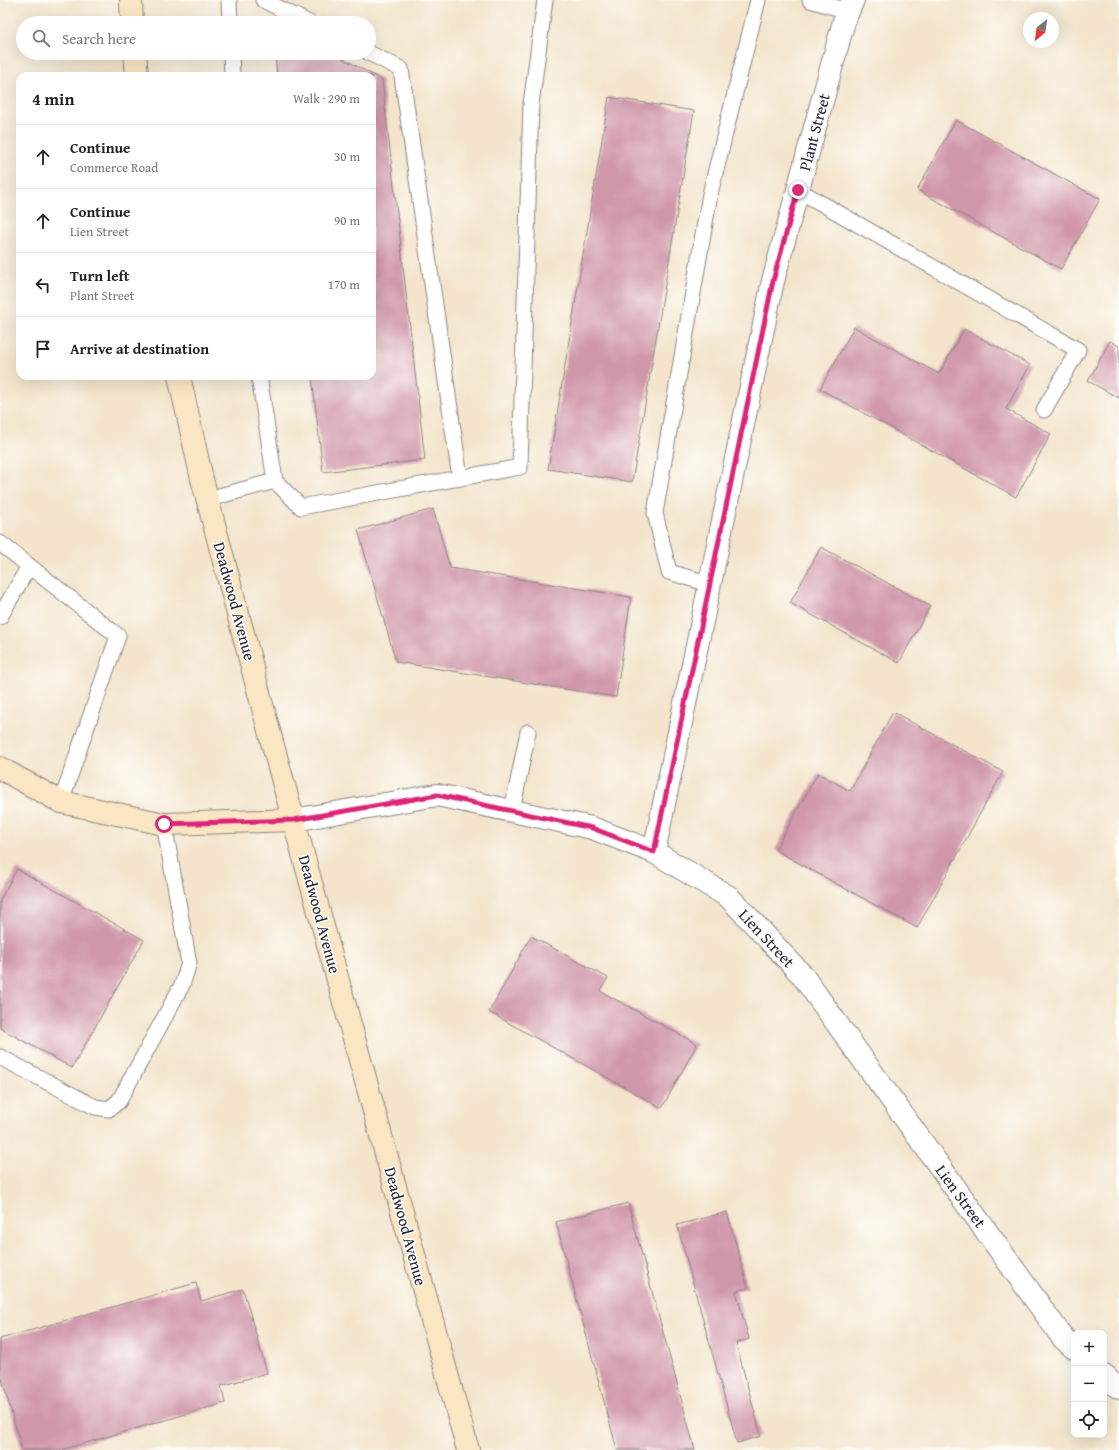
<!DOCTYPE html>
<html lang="en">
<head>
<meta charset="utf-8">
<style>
	:root { --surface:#fff; --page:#f2f2f2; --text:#222; --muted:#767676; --line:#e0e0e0 }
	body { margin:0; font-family:"Gentium Book Plus",serif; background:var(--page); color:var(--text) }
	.controls { position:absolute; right:12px; bottom:12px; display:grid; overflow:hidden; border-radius:8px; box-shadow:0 4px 16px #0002 }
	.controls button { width:36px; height:36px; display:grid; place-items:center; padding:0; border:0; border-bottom:1px solid var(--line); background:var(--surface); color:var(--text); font:20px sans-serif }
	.compass { position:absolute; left:1023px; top:12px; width:36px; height:36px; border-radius:50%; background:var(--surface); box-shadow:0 4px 16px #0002; rotate:209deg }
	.stop { position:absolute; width:12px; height:12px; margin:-9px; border:3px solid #db2777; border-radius:50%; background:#fff }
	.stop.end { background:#db2777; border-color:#fff; box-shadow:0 1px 4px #0008 }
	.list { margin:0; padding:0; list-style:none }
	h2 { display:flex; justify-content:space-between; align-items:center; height:52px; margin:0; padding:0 16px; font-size:17px }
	h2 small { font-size:13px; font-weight:400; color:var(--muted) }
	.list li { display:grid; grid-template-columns:26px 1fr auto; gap:12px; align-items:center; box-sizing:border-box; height:64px; padding:0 16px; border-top:1px solid var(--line) }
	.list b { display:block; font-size:15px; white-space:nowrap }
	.list p { margin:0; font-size:13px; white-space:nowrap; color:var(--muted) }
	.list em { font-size:13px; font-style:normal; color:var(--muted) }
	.icon { flex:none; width:22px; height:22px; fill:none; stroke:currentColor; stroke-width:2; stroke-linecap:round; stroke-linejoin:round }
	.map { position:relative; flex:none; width:1119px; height:1450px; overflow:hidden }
	.search { position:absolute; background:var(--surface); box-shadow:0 4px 16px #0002; left:16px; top:16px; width:360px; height:44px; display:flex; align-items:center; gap:10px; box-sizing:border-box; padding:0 14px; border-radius:22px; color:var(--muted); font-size:15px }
	.panel { position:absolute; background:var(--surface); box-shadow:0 4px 16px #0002; left:16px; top:72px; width:360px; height:308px; border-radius:12px }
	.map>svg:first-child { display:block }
</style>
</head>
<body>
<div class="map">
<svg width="1119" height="1450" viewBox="0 0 1119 1450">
	<rect width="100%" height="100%" fill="#fdfcf7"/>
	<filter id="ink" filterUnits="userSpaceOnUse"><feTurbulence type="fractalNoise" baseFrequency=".025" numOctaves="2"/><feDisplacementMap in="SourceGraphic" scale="8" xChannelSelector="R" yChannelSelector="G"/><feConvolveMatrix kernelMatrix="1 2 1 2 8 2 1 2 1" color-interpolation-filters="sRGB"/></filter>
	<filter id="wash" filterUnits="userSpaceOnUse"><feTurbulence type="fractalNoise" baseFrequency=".012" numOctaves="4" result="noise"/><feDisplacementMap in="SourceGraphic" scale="16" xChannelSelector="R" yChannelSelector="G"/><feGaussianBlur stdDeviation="0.9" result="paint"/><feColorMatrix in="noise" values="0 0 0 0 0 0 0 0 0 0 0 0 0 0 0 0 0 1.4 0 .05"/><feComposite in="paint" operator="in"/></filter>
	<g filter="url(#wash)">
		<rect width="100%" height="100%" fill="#f3e4cb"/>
		<g id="blocks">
			<!-- building -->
			<g fill="#d096aa">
				<polygon points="275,53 333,53 382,80 425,460 323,472 312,376 372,376 372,76 277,76"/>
				<polygon points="609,97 694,111 632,482 548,469"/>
				<polygon points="956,120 1100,199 1061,269 917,190"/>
				<polygon points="854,327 939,374 964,329 1030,365 1006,409 1051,434 1016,497 820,389"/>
				<polygon points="1110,341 1119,346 1119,398 1088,381"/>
				<polygon points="433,509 450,568 631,597 616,697 396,662 358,530"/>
				<polygon points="821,547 930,606 899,663 790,603"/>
				<polygon points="893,712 1003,772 917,928 775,850 818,773 850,791"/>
				<polygon points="17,869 144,940 72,1068 0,1028 0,900"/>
				<polygon points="531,936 608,978 600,991 697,1044 662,1108 489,1012"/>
				<polygon points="628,1203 695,1450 617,1450 556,1222"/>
				<polygon points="727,1212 748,1288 736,1291 749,1339 736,1343 761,1436 737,1443 677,1225"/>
				<polygon points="196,1283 201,1301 243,1289 267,1373 221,1386 225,1403 61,1450 22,1450 0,1372 0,1339"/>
			</g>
		</g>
	</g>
	<g filter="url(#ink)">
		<use href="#blocks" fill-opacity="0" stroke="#8a8383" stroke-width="1"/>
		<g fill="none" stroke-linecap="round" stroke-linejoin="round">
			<!-- lane casing -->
			<g stroke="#8a8383" stroke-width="17">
				<g id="lane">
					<polyline points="229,0 230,23"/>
					<polyline points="263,0 309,23"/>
					<polyline points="810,0 848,11"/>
					<polyline points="231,53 232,76"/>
					<polyline points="369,53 401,69 460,478"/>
					<polyline points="798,190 1078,350 1044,410"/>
					<polyline points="259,376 275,481 301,507 520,467 531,104 545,0"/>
					<polyline points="208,499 275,481"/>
					<polyline points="0,543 118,636 61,802"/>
					<polyline points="710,584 669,572 655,513 710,194 758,0"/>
					<polyline points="0,617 29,566"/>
					<polyline points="512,811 528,732"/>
					<polyline points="0,1057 95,1107 109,1109 119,1101 182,985 189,963 164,824"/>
				</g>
			</g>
			<!-- street casing -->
			<g stroke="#8a8383" stroke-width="24">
				<g id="street">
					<polyline points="294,820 437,795 592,828 654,852 729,897 802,975 1063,1338 1074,1348"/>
					<polyline points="654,852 773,281 844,21 853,0"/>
					<polyline points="1104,1375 1119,1388"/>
				</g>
			</g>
			<!-- secondary casing -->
			<g stroke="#8a8383" stroke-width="24">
				<g id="secondary">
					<polyline points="131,0 132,23"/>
					<polyline points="135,53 137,76"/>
					<polyline points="179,376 202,479 272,742 468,1450"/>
					<polyline points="0,768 61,802 164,824 294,820"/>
				</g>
			</g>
			<!-- lane -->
			<use href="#lane" stroke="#fff" stroke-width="15"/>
			<!-- street -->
			<use href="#street" stroke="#fff" stroke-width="22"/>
			<!-- secondary -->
			<use href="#secondary" stroke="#fbe6c3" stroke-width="22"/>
		</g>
	</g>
	<g fill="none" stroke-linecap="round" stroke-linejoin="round" filter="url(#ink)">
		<!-- route -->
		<polyline stroke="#db2777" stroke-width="5" points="164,824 294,820 437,795 592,828 654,852 773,281 798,190"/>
	</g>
	<g text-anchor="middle" stroke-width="3.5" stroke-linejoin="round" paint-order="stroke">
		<!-- street labels -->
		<g font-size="16" fill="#22223b" stroke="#fdfcf7">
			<text transform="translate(814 132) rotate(-75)" y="6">Plant Street</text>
			<text transform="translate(235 601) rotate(75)" y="6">Deadwood Avenue</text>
			<text transform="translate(320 914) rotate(75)" y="6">Deadwood Avenue</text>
			<text transform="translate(767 938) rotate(47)" y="6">Lien Street</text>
			<text transform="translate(961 1196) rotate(54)" y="6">Lien Street</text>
			<text transform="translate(406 1226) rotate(75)" y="6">Deadwood Avenue</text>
		</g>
	</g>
</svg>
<div class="controls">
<button>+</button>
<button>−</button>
<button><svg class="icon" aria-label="locate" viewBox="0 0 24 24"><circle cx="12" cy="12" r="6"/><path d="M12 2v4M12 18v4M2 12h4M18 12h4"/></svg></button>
</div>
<svg class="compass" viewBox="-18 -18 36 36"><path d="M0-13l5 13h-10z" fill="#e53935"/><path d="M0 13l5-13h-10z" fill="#767676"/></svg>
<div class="stop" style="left:164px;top:824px"></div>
<div class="stop end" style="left:798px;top:190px"></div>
<div class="search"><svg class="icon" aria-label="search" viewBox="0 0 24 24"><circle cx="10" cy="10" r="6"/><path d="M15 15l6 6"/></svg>Search here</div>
<section class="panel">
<h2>4 min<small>Walk · 290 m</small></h2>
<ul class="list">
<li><svg class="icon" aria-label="ahead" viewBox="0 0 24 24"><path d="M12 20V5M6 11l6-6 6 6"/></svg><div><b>Continue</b><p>Commerce Road</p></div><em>30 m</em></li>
<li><svg class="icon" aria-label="ahead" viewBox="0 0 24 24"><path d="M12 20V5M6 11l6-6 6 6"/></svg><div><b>Continue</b><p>Lien Street</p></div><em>90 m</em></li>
<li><svg class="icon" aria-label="left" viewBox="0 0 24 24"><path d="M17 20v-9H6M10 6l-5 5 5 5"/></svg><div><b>Turn left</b><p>Plant Street</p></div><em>170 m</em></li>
<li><svg class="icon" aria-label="arrive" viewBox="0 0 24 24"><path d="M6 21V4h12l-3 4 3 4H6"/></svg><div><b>Arrive at destination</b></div></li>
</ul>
</section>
</div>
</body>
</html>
